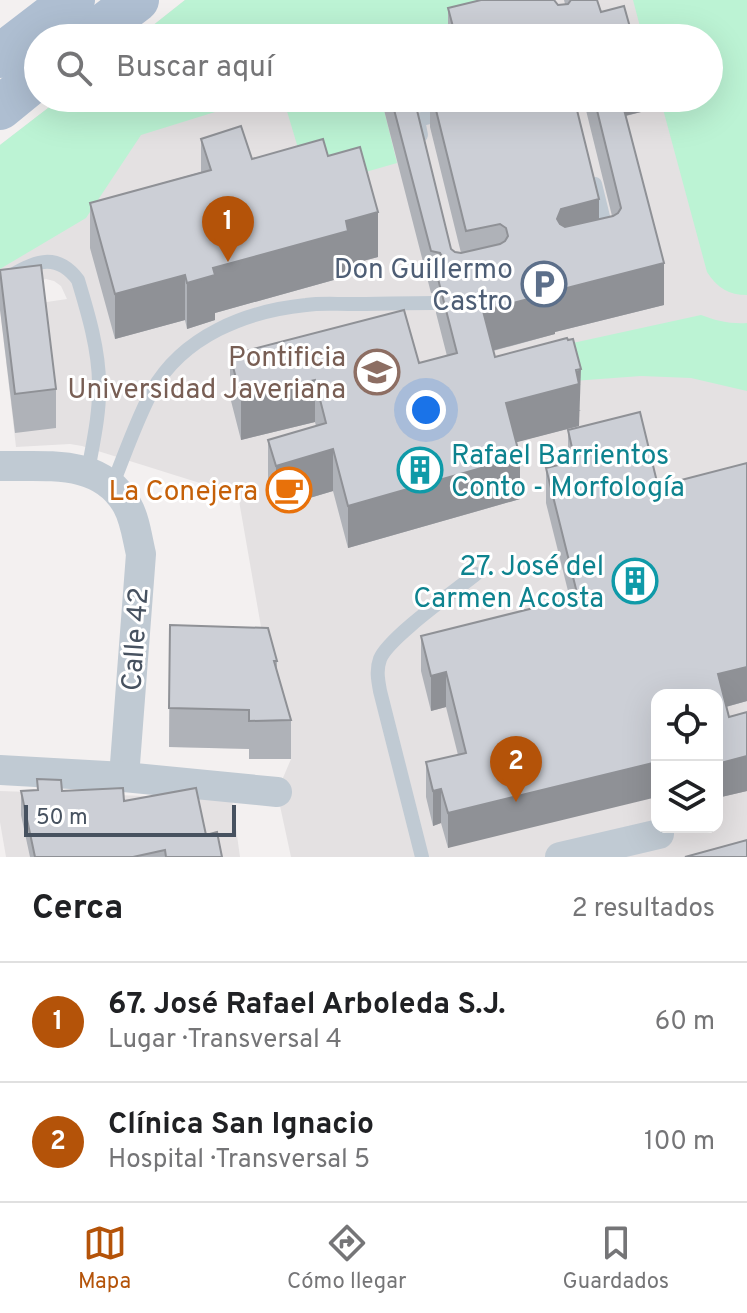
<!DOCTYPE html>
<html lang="es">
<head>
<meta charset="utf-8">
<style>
	:root { --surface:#fff; --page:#f2f2f2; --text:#202124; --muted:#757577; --line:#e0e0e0; --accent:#b45309 }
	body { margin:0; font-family:Overpass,sans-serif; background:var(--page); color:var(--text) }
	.controls { position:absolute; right:24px; bottom:24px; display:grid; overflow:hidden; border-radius:16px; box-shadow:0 8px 32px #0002 }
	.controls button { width:72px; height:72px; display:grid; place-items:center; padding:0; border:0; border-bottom:2px solid var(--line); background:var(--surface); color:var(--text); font:40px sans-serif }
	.scale { position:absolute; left:24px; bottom:20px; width:212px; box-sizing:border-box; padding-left:8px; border:4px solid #475260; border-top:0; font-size:22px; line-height:28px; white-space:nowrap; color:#475260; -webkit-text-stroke:6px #fff; paint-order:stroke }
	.you { position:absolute; left:426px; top:410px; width:28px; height:28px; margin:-20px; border:6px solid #fff; border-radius:50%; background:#1a73e8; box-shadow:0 0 0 12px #1a73e833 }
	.badge { display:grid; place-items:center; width:52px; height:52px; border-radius:50%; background:var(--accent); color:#fff; font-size:26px; font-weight:700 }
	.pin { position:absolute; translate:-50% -66px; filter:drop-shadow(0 2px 4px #0008) }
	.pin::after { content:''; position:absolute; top:42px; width:28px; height:24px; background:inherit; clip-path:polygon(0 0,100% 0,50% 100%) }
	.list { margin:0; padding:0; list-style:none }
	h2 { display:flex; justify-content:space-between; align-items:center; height:104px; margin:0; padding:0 32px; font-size:34px }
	h2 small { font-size:26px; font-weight:400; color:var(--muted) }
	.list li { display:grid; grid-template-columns:52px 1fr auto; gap:24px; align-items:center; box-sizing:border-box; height:120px; padding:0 32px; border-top:2px solid var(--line) }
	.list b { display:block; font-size:30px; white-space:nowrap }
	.list p { margin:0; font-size:26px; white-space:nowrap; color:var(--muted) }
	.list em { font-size:26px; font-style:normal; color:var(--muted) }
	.icon { flex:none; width:44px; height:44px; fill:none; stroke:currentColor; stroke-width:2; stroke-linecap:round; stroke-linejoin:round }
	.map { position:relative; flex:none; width:747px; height:857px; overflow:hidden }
	.search { position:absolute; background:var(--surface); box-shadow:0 8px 32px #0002; left:24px; right:24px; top:24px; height:88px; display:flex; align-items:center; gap:20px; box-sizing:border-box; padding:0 28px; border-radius:44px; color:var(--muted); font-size:30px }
	.sheet { height:344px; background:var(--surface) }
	nav { display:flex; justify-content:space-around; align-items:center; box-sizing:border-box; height:112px; border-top:2px solid var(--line); background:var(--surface); font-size:22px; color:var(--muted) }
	nav a { display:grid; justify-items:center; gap:4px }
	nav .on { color:var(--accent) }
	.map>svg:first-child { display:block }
</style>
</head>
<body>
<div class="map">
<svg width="747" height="857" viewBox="0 0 747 857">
	<rect width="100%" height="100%" fill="#f3f0f0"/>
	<!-- education -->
	<g fill="#e4e1e2" fill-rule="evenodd">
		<path d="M185 0H747V857H291L277 792 291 759H249V749L169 747 170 664 268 667 238 495 82 446 70 444 16 447 0 309 67 299 61 286 54 281 46 279 36 281 0 300V145L61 98H709V38H137ZM657 695H717V827H657Z"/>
		<polygon points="0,791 232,799 240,857 6,857 0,822"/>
	</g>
	<!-- green -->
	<g fill="#bcf3d4">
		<polygon points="185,0 526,0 496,38 137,38"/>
		<path d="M633 0H747V295C729 295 717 288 707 272L660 98H709V38H643Z"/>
		<polygon points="61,98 260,98 141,135 86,218 0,269 0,145"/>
		<polygon points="283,98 430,98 384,110 397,163 310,188"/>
		<path d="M701 315C717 321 730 324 747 323V391L691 378 641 376 573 381 559 346Z"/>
	</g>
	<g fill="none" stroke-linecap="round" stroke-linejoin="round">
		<!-- lane -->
		<g stroke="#c0cad3" stroke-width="14">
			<polyline points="421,135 418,120 449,112"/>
			<polyline points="595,184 607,233"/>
			<path d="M0 282C28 266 53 247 78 280 88 313 99 350 99 384 100 413 93 443 88 471"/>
			<path d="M112 486C125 454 136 421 152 391 183 336 246 311 306 305 320 303 334 304 348 304 377 304 405 303 434 303"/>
			<path d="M422 857 380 691C378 680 376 670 380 659 388 638 455 591 476 574"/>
		</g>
		<!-- street -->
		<g stroke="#c0cad3" stroke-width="30">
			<path d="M0 466C46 467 101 458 127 505 135 519 137 537 141 554L124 777"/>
			<polyline points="0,770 124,777 277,792"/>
			<polyline points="560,857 659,834"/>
		</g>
		<!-- primary -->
		<g stroke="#aebed1" stroke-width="44">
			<polyline points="87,38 137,0"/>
			<polyline points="0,56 73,0"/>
			<polyline points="0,108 38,77"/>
		</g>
	</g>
	<!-- wall -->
	<g fill="#afb2b8" fill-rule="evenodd">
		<polygon points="564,0 597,0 601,12 633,38 448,38 448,8 558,5 565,4"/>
		<path d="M384 98H574L599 219 612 216 583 98H641V112L626 116 664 305 555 332V334L493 351 495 357 581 411H579V426L516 442 520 499 348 548 333 491 276 508 268 482V440L316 426 315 422 241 440 230 397V355L419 363 447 356 436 313V294L431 293 384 110ZM430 107V127L461 253 455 252 451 249 417 110Z"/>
		<polygon points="201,139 252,159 328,156 378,257 348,265 348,276 215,313 215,320 187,329 185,320 115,339 90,248 90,203 201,172"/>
		<polygon points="0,270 56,389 56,428 15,433 0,310"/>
		<polygon points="568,430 658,486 747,701 726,707 729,717 747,712 747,791 717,798 717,695 448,848 441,823 433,826 426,797 426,762 458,755 446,707 431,711 421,671 421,636 570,599 546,503 546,468 568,463"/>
		<polygon points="170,625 277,661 277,670 291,720 291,759 249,759 249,749 169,747"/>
		<polygon points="37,779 62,791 124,801 206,835 222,857 30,857 21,815 21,791 37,790"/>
	</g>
	<!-- shaded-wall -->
	<g fill="#8f9196">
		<polygon points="408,98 430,98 430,107 416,110"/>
		<polygon points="616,98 641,98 641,112 616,118"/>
		<polygon points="599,199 599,241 557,261 557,219 561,209"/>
		<polygon points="378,212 378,257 348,265 348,276 215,313 215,320 187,329 187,283 213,268 346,221"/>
		<polygon points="664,263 664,305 555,332 555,334 483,353 483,311 555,291"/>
		<polygon points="185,275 185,320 115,339 115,294"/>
		<polygon points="581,369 579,426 506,445 506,403"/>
		<polygon points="315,380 315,422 241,440 241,398"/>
		<polygon points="333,449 333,491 276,508 276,466"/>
		<polygon points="520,457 520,499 348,548 348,506"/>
		<polygon points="747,667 747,701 718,709 718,674"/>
		<polygon points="446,672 446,707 431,711 431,676"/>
		<polygon points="747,756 747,791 717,798 717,764"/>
		<polygon points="657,762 657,797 448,848 448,813"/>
		<polygon points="441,789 441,823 433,826 433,791"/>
	</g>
	<!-- building -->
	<g fill="#cccfd6" stroke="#8f9196" stroke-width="2">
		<polygon points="481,0 554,0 558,5 568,4 571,0 597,0 601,12 624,6 633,38 456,38 448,8"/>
		<polygon points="391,98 414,98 451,249 455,252 461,253 500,244 505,241 508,236 506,228 500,224 466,231 433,98 574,98 599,199 561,209 557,219 560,224 565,227 613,216 618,213 621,208 594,98 621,98 664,263 555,291 555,292 483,311 495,357 567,338 568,340 573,339 581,369 576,370 579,384 506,403 520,457 348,506 333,449 276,466 268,440 326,423 315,380 241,398 230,355 404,310 419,363 457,353 436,271 442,267 444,260 440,253 431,251"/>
		<polygon points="241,126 252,159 323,139 328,156 360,147 378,212 346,221 348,231 213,268 215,275 187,283 185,275 115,294 90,203 211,170 201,139"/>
		<polygon points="41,265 56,389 15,394 0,270"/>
		<polygon points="640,412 658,486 747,463 747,667 718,674 729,717 747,712 747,756 717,764 717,695 657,695 657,762 448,813 441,789 433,791 426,762 466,753 446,672 431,676 421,636 578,597 546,468 575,461 568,430"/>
		<polygon points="170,625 268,628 277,661 274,661 291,720 249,721 249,710 169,708"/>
		<polygon points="37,779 61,780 62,791 123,788 124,801 196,788 206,835 217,832 222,857 166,857 165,850 133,857 35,857 21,791 38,790"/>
		<polygon points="747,840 747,857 685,857"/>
	</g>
	<!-- icons -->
	<defs>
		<g id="parking-ring" transform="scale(2.3)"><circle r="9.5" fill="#fff" stroke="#5c6f8a" stroke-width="1.5"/><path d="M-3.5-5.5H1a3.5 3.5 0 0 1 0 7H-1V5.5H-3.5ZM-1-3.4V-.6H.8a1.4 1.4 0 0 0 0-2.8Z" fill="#5c6f8a"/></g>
		<g id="university-ring" transform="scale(2.3)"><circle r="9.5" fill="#fff" stroke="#8d6e63" stroke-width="1.5"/><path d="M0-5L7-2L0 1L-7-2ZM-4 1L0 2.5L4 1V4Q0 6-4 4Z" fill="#8d6e63"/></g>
		<g id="building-ring" transform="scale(2.3)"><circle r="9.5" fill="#fff" stroke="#0f9aa8" stroke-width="1.5"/><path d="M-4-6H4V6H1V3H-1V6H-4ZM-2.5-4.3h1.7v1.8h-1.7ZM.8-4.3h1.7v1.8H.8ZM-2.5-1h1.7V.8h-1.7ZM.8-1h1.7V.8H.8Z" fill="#0f9aa8"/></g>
		<g id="cafe-ring" transform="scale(2.3)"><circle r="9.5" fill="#fff" stroke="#e8710a" stroke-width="1.5"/><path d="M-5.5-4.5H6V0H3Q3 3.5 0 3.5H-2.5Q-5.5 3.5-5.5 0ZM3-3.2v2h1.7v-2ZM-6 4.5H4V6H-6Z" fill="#e8710a"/></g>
	</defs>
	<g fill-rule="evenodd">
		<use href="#parking-ring" x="544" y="284"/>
		<use href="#university-ring" x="377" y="372"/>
		<use href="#building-ring" x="420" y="470"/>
		<use href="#cafe-ring" x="289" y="490"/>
		<use href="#building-ring" x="635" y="581"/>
	</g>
	<g text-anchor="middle" stroke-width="6" stroke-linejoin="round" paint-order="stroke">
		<!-- service labels -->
		<g font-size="28" fill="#4e5e75" stroke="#fff" text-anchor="end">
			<text x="513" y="278">Don Guillermo<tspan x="513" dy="32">Castro</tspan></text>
		</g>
		<!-- education labels -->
		<g font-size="28" fill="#785e54" stroke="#fff" text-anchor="end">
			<text x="346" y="366">Pontificia<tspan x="346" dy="32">Universidad Javeriana</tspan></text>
		</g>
		<!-- culture labels -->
		<g font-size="28" fill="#0d838f" stroke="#fff" text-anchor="start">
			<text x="451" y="464">Rafael Barrientos<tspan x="451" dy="32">Conto - Morfología</tspan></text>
			<text x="604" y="575" text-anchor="end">27. José del<tspan x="604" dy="32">Carmen Acosta</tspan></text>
		</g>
		<!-- food labels -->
		<g font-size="28" fill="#c56008" stroke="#fff" text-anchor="end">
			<text x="258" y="500">La Conejera</text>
		</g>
		<!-- street labels -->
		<g font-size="28" fill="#475260" stroke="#fff">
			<text transform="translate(134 639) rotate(-86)" y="10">Calle 42</text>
		</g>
	</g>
</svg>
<div class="controls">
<button><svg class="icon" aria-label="locate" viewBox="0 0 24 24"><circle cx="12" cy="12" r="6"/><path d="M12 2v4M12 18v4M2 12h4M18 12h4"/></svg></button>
<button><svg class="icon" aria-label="layers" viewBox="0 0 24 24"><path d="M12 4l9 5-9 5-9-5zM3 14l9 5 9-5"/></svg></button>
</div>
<div class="scale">50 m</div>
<div class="you"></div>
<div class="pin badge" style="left:228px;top:262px">1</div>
<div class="pin badge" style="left:516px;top:802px">2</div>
<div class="search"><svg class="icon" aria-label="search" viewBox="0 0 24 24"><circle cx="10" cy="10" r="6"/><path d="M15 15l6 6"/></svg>Buscar aquí</div>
</div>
<section class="sheet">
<h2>Cerca<small>2 resultados</small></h2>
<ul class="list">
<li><span class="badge">1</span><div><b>67. José Rafael Arboleda S.J.</b><p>Lugar · Transversal 4</p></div><em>60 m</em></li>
<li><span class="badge">2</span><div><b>Clínica San Ignacio</b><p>Hospital · Transversal 5</p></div><em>100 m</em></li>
</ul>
</section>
<nav>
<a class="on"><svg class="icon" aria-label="map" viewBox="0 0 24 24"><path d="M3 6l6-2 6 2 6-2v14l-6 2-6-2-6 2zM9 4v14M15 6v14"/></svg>Mapa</a>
<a><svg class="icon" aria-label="directions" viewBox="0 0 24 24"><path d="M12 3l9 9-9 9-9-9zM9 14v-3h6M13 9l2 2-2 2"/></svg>Cómo llegar</a>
<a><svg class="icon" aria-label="saved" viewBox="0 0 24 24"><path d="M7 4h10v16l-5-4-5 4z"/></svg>Guardados</a>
</nav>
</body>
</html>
